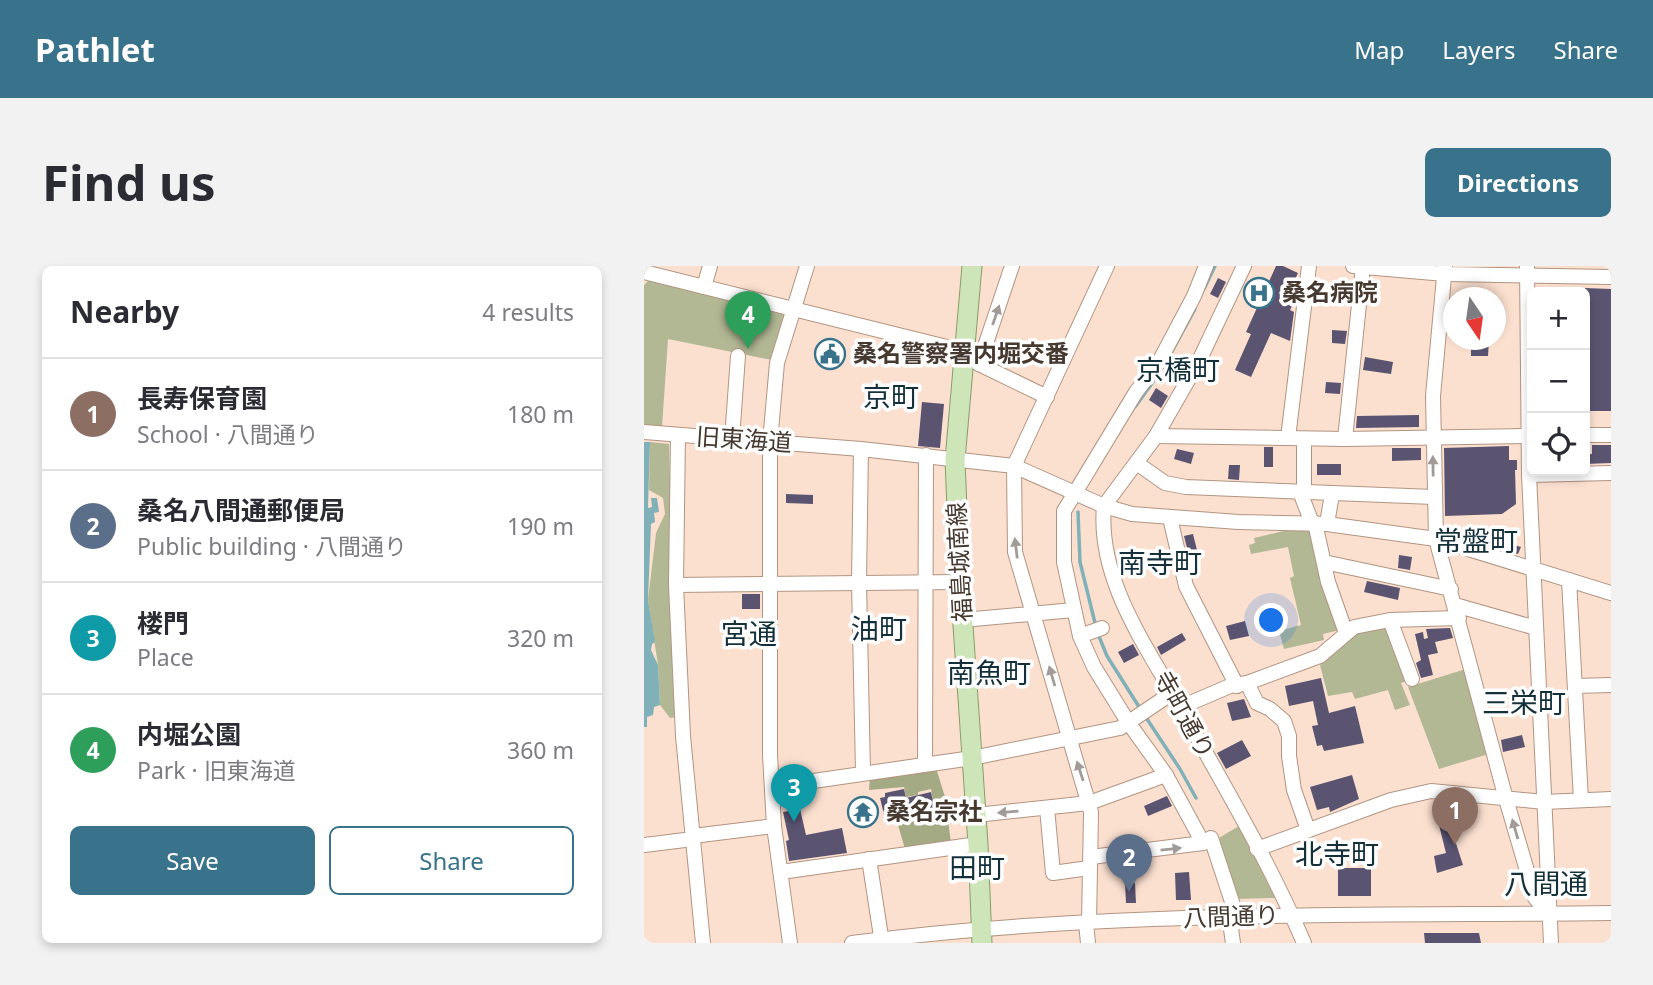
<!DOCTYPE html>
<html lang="en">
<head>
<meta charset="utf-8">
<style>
	:root { --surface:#fff; --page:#f2f2f3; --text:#2b2b33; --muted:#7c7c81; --line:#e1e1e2; --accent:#38738b }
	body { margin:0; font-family:"Noto Sans","Noto Sans JP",sans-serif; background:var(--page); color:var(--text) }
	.controls { position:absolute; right:21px; top:21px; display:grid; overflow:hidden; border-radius:10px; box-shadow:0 4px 10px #0003 }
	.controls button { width:63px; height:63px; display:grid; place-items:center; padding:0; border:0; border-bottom:2px solid var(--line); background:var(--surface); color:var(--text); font:35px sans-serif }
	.compass { position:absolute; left:799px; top:21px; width:63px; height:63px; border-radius:50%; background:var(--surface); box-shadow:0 4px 10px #0003; rotate:167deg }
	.you { position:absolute; left:628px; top:355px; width:24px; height:24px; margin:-18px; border:5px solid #fff; border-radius:50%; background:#1a73e8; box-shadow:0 0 0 10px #1a73e833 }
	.badge { display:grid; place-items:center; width:46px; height:46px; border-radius:50%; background:var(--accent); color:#fff; font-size:23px; font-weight:700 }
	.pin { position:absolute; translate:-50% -58px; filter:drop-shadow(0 2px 4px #0008) }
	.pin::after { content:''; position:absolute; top:37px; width:24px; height:21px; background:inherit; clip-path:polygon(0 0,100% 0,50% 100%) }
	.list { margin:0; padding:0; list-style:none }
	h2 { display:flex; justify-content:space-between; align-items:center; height:91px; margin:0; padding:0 28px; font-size:30px }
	h2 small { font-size:23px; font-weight:400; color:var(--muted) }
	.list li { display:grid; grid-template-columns:46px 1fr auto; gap:21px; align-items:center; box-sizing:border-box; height:112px; padding:0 28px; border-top:2px solid var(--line) }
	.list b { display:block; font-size:26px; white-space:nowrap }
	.list p { margin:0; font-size:23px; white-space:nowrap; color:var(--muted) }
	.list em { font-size:23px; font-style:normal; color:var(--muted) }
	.actions { display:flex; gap:14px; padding:21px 28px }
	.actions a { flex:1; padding:16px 0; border:2px solid var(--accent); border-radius:10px; text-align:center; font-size:24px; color:var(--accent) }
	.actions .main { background:var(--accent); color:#fff }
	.icon { flex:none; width:38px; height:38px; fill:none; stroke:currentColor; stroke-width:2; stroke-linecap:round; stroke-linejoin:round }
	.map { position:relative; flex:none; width:967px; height:677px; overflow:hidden; border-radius:10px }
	header { display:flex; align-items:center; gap:42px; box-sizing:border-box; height:98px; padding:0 35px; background:var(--accent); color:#fff }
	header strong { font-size:33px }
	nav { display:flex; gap:38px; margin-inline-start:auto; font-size:24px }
	.intro { display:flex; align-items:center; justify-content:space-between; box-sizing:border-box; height:168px; padding:0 42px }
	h1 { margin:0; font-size:49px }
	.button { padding:18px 32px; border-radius:10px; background:var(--accent); color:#fff; font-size:24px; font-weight:700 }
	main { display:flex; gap:42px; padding:0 42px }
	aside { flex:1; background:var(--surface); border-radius:10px; box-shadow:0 4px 10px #0003 }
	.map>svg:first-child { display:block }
</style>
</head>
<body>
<header>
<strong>Pathlet</strong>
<nav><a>Map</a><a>Layers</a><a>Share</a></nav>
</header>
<div class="intro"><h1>Find us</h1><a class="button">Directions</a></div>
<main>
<aside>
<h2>Nearby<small>4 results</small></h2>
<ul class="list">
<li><span class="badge" style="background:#8d6e63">1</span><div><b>長寿保育園</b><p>School · 八間通り</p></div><em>180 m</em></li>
<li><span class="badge" style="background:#5c6f8a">2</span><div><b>桑名八間通郵便局</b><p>Public building · 八間通り</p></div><em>190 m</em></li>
<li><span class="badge" style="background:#0f9aa8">3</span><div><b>楼門</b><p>Place</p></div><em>320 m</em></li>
<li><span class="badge" style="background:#2e9e5b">4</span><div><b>内堀公園</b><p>Park · 旧東海道</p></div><em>360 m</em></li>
</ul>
<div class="actions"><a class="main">Save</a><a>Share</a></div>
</aside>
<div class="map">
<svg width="967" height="677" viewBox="0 0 967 677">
	<rect width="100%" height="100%" fill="#fbe0d0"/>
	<!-- green -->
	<g fill="#b2b894">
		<polygon points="5,14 138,47 141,50 128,94 24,73 18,161 0,161 0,19"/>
		<polygon points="6,176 25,178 32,451 26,452 16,439 14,399 4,334 12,267 21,248 19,232 5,224"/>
		<polygon points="661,260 665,262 696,364 679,368 680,374 640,383 635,365 657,359 646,312 650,310 644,281 607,288 605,279 611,277 610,272"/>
		<polygon points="744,360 763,415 757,417 766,439 751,444 744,424 711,433 708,426 684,430 676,399 712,368"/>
		<polygon points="825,402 848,487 795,503 764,421"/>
		<polygon points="595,560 631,632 592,633 573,573"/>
	</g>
	<!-- forest -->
	<polygon fill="#a3aa84" points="292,502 301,531 307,577 261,583 254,559 292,550 287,523 274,526 274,529 262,531 260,521 225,524 226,512"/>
	<!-- water -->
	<polygon fill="#80b0b8" points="0,176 6,176 4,242 8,241 7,232 13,232 15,246 10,247 11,256 7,258 4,334 11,376 8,378 7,384 14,399 16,439 10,441 9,449 3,451 3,461 0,461"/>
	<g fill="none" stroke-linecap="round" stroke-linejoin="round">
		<!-- stream -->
		<g stroke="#80b0b8" stroke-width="3.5">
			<polyline points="560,23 571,0"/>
			<polyline points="526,89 551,43"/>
			<polyline points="491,141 509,116"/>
			<polyline points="434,246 436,296 452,361"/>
			<polyline points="454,368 463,390 497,444"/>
			<polyline points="501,450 536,503 552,532"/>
		</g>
	</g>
	<!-- building -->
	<g fill="#5a5471">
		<polygon points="632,0 639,0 654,7 649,18 653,20 651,34 646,44 650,46 646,75 627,67 607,111 591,104 607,68 602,66"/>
		<polygon points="574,12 582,16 574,32 566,28"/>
		<polygon points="941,22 967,23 967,145 941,145"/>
		<polygon points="688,64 703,65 701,78 688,77"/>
		<polygon points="827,74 845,74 844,90 827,90"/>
		<polygon points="721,91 749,96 747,108 719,104"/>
		<polygon points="682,116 697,117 696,128 681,127"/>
		<polygon points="512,122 524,130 517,142 505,134"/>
		<polygon points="278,136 300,138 296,182 274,180"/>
		<polygon points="775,149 775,161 712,162 713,150"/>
		<polygon points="948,179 967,179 967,197 941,198 941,188 948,188"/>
		<polygon points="865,180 865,194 873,194 873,204 871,204 872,238 858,248 801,250 800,182"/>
		<rect x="620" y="181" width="9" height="20"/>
		<polygon points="748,182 777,182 777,194 748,195"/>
		<polygon points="533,183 550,187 547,198 530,193"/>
		<rect x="673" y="198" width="24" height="11"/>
		<polygon points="585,199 596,199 595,214 584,213"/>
		<polygon points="142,228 169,229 169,238 142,237"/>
		<polygon points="802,259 877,281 874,288 801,266"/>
		<polygon points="549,268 553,284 544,286 540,270"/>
		<polygon points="755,289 768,291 766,304 754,302"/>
		<polygon points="723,315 756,322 754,334 720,326"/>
		<rect x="98" y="328" width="18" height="15"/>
		<polygon points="601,355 605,370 586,374 582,360"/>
		<polygon points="806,362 809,372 791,376 794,387 784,389 789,409 777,412 772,397 777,394 771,368 779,366 780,373 784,372 782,363"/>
		<polygon points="538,367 542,374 517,389 513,381"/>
		<polygon points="489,378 495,389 480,397 474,386"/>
		<polygon points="677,412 685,447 711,440 720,477 680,485 678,479 673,480 668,460 674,459 669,435 645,440 641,420"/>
		<polygon points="600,433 607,451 588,455 583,437"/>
		<polygon points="878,469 881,481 859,486 857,474"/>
		<polygon points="598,474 607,490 582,503 573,487"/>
		<polygon points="708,509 715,533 686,546 685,541 673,544 666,521"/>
		<polygon points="260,523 262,532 287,526 291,544 246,555 246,552 241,553 236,532 241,531 241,527"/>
		<polygon points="523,530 528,540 504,550 500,540"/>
		<polygon points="156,543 162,569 198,562 203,587 145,595 142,575 145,574 139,546"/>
		<polygon points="805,556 819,599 793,607 790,590 802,587 795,559"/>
		<rect x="694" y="602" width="33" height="28"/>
		<polygon points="545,606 547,634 532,634 531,607"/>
		<polygon points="481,617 491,617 492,637 482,637"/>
		<polygon points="780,667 835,667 837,677 781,677"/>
	</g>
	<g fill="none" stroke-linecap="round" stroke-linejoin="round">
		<!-- minor casing -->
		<g stroke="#b39481" stroke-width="16">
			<g id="minor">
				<polyline points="562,0 550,30 515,96 492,126 420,245 420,296 436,370 450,401 484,456 522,509 559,577 567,572 593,651 587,663 589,677"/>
				<polyline points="709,0 801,8 967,11"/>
				<polyline points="801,0 789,130 792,273 862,533 891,632 905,648"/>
				<polyline points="883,0 885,209 907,677"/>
				<polyline points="0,6 319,85 335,98 403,131"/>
				<polyline points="60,21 66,0"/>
				<polyline points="335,98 368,0"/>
				<polyline points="0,166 217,183 370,200 460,240 488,248 594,256 683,258 792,273 967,327"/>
				<polyline points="34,169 32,319 39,470 59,677"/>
				<polyline points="941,169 967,169"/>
				<polyline points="512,170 701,173 888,170"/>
				<polyline points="644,172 665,0"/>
				<polyline points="88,173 94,90"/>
				<polyline points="701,173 719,0"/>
				<polyline points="217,183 215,316 219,506"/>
				<polyline points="494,198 521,217 542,221 790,231"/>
				<polyline points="885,209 967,207"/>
				<polyline points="656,226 668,257"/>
				<polyline points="660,226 660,173"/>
				<path d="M460 240C453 316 505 383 539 446 581 522 626 597 660 677"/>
				<polyline points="460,240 512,170 555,95 600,0"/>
				<polyline points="526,252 542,320 593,420"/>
				<polyline points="671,257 684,316 702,367"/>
				<polyline points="683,258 688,228"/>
				<polyline points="680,296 807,323"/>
				<polyline points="925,314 937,534"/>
				<polyline points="32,319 316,316"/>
				<polyline points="811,339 892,362"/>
				<polyline points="319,354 430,344"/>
				<polyline points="746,354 768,413"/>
				<polyline points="436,370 458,362"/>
				<polyline points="603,417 613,437 626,443 640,455 645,470 645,490 650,524 664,564"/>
				<polyline points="931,420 967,419"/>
				<polyline points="537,441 586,420 603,417 676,390 710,361 746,354 815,352"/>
				<polyline points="281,497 282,189"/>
				<polyline points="128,521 328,492 476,462 528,427"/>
				<polyline points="403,542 409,607 445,602"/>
				<polyline points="332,549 445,537 522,509"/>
				<polyline points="49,570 130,560"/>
				<polyline points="0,579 49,573"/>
				<polyline points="613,583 747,534 787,525 900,536 967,533"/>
				<polyline points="447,591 559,577"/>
				<polyline points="225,593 238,677"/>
				<polyline points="137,606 334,578"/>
				<polyline points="442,657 444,677"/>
				<polyline points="445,657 447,546 371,286 370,200 463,0"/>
				<polyline points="146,677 130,560 126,489 126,176 133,97 163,0"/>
				<path d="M208 677C459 644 714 650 967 647"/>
			</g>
		</g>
		<!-- major casing -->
		<g stroke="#889e6a" stroke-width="21">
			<polyline id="major" points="328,0 311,194 316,316 334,578 338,677"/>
		</g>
		<!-- minor -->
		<use href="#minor" stroke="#fff" stroke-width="14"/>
		<!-- major -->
		<use href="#major" stroke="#cde5b8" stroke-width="19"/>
	</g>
	<!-- one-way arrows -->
	<defs><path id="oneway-solid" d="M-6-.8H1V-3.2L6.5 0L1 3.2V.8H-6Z" transform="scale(1.75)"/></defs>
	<g fill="#a29c98">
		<use href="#oneway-solid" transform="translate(352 49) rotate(-71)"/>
		<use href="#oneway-solid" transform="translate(789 200) rotate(-91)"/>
		<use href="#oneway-solid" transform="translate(372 282) rotate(-97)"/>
		<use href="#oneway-solid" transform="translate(408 410) rotate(-106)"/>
		<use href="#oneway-solid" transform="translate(436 505) rotate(-108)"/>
		<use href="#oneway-solid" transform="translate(364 546) rotate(175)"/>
		<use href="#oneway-solid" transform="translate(871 563) rotate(-106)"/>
		<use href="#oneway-solid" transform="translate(527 583) rotate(-6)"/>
	</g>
	<!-- icons -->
	<defs>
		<g id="hospital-ring" transform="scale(1.575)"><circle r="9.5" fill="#fff" stroke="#38738b" stroke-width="1.5"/><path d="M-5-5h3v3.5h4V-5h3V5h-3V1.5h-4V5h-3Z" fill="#38738b"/></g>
		<g id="civic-ring" transform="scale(1.575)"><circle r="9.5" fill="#fff" stroke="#38738b" stroke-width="1.5"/><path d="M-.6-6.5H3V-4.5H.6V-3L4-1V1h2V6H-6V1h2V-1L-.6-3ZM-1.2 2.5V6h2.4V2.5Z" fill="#38738b"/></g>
		<g id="temple-ring" transform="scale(1.575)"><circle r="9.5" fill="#fff" stroke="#38738b" stroke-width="1.5"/><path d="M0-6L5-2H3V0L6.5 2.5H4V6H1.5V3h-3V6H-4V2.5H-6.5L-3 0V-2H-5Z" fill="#38738b"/></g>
	</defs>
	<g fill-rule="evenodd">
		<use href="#hospital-ring" x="615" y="27"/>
		<use href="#civic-ring" x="186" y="88"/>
		<use href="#temple-ring" x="219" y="546"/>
	</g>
	<g text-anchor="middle" stroke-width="7" stroke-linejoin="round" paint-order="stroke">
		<!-- poi labels -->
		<g font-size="24" font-weight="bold" fill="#463930" stroke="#fff" text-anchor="start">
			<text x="638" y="35">桑名病院</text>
			<text x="209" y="96">桑名警察署内堀交番</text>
			<text x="242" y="554">桑名宗社</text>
		</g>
		<!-- street labels -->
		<g font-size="24" fill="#463930" stroke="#fff">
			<text transform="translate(100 174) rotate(4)" y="8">旧東海道</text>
			<text transform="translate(316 296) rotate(-93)" y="8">福島城南線</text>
			<text transform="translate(540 449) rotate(61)" y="8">寺町通り</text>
			<text transform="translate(587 651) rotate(-2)" y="8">八間通り</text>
		</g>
		<!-- quarter labels -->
		<g font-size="28" fill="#13303b" stroke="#fff">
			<text x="534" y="114">京橋町</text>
			<text x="247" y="141">京町</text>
			<text x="832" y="285">常盤町</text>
			<text x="516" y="307">南寺町</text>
			<text x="235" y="373">油町</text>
			<text x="105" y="378">宮通</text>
			<text x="345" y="417">南魚町</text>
			<text x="880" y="447">三栄町</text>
			<text x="693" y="598">北寺町</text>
			<text x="333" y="612">田町</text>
			<text x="902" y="628">八間通</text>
		</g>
	</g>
</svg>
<div class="controls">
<button>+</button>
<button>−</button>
<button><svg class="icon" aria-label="locate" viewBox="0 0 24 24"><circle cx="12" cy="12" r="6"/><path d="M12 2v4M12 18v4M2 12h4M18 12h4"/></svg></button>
</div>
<svg class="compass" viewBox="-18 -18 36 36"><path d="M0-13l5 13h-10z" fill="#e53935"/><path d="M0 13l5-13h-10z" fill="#7c7c81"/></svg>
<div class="you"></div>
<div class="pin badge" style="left:811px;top:579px;background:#8d6e63">1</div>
<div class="pin badge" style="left:485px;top:626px;background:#5c6f8a">2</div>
<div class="pin badge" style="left:150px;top:556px;background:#0f9aa8">3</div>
<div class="pin badge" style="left:104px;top:83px;background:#2e9e5b">4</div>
</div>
</main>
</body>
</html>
